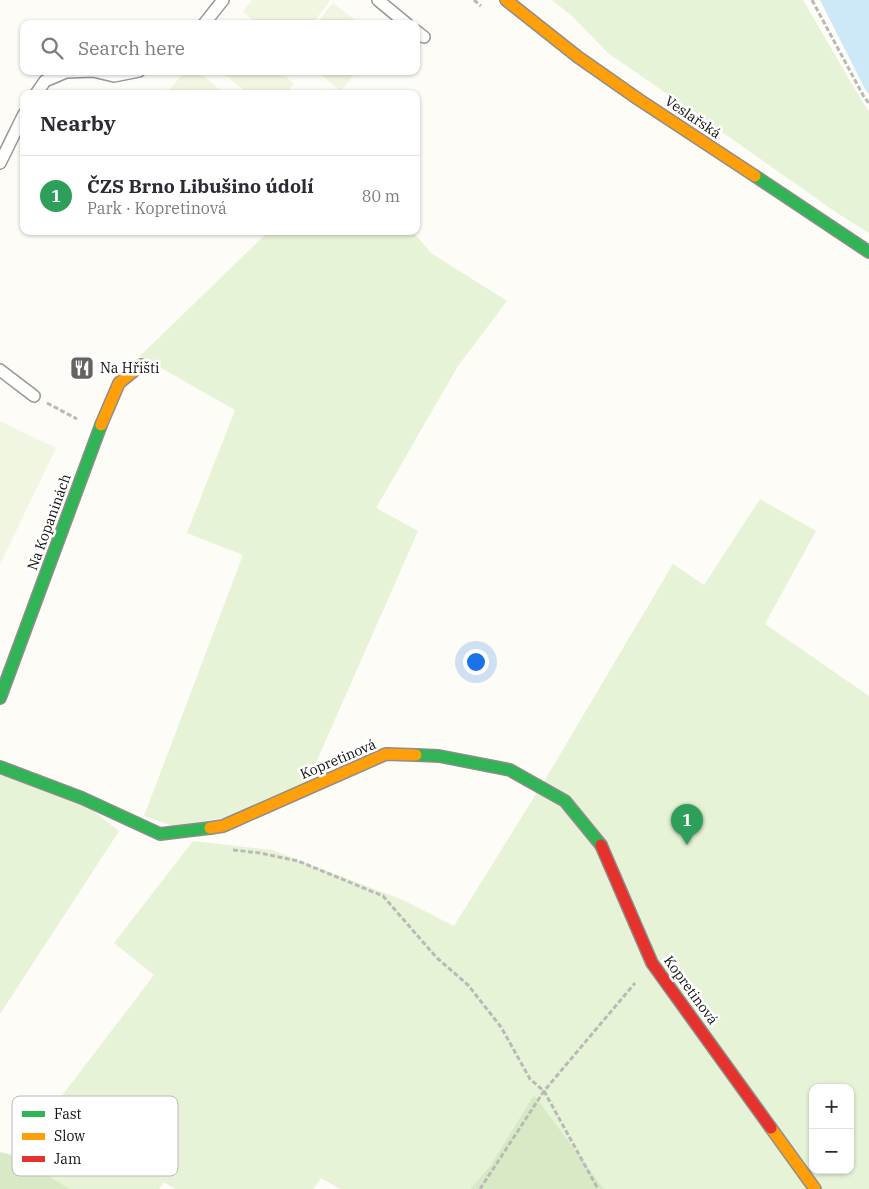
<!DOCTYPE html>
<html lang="en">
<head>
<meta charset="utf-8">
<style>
	:root { --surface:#fff; --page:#f2f2f3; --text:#2b2b33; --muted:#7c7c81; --line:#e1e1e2; --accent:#ea580c }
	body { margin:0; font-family:"IBM Plex Serif",serif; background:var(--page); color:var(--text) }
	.controls { position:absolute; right:15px; bottom:15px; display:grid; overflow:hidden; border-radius:10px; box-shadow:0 1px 4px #0004 }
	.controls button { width:45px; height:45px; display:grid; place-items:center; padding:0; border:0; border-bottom:1px solid var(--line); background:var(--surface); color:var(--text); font:25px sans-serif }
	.you { position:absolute; left:475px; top:661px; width:18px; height:18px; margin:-12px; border:4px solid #fff; border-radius:50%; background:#1a73e8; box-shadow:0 0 0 8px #1a73e833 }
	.badge { display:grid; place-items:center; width:32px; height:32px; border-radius:50%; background:var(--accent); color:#fff; font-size:16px; font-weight:700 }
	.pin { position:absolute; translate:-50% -41px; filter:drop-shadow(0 1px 2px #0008) }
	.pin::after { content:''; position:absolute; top:26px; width:18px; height:15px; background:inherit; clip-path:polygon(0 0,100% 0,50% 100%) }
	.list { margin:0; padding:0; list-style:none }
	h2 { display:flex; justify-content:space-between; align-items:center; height:65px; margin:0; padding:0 20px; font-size:21px }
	h2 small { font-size:16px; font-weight:400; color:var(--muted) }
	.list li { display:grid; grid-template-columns:32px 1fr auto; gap:15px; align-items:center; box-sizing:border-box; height:80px; padding:0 20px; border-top:1px solid var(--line) }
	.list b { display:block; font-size:19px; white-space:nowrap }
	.list p { margin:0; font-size:16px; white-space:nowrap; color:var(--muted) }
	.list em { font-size:16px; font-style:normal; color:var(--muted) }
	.icon { flex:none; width:28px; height:28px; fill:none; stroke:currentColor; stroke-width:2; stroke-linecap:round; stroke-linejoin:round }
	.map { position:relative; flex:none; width:869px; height:1189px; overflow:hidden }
	.search { position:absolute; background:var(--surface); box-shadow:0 1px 4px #0004; left:20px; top:20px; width:400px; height:55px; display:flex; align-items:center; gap:12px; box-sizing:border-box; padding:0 18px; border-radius:10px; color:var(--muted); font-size:19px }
	.panel { position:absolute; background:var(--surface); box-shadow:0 1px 4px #0004; left:20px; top:90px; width:400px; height:145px; border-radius:10px }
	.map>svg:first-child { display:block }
</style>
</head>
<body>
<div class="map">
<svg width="869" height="1189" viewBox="0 0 869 1189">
	<rect width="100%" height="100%" fill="#fdfcf7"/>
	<!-- green -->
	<g fill="#e7f3d7" fill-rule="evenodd">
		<polygon points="552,0 803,0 856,91 869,112 869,233 837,213 722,132 608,53 573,17"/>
		<polygon points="269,231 412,231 431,253 507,301 458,366 376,508 418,531 307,783 236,816 173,826 144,816 243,555 187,533 235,410 140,356"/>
		<path d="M760 499 816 531 765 624 869 696V1189H604L534 1096 490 1166 470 1189H340L321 1178 313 1189H175L164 1182 159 1189H70L16 1156 154 975 114 943 193 841 272 850 403 900 454 926 546 778 673 564 704 585ZM813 1088H850V1170H813Z"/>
		<polygon points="0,775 84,804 119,831 0,1014"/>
	</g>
	<!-- forest -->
	<g fill="#d8eac5">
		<polygon points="534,1095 604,1189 470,1189 490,1166"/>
		<polygon points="0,1152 16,1156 70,1189 0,1189"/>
	</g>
	<!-- pitch -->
	<g fill="#f0f6e1">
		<polygon points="252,0 329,0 330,1 312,24 258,24 243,12"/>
		<polygon points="333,3 360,24 316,24"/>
		<polygon points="185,71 197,71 225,94 166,94"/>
		<polygon points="221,71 279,71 294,84 285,94 248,94"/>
		<polygon points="317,71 357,71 341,91"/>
		<polygon points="0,421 56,448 0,564"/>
	</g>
	<!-- water -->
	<polygon fill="#cde8f7" points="820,0 869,0 869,94 865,89"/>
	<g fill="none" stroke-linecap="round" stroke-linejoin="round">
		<!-- lane casing -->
		<g stroke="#979795" stroke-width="14">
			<g id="lane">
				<polyline points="378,0 407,24"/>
				<polyline points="204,24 223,0"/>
				<polyline points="416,31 424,37"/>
				<polyline points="36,94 45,81 66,72 93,71 114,76 139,71"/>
				<polyline points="0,163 24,114"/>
				<polyline points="0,370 34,396"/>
			</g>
		</g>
		<!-- fast casing -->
		<g stroke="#8e8d8b" stroke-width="14">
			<g id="fast">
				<polyline points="755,176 869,252"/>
				<polyline points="0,698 101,425"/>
				<polyline points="416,755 439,756 510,770 565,801 601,845"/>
				<polyline points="0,767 82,798 160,834 210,828"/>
			</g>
		</g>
		<!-- slow casing -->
		<g stroke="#8e8d8b" stroke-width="14">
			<g id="slow">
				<polyline points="506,0 578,57 638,99 755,176"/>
				<polyline points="101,425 119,383 141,365"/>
				<polyline points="210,828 223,826 386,754 416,755"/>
				<polyline points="771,1128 815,1189"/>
			</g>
		</g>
		<!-- jam casing -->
		<g stroke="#8e8d8b" stroke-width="14">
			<polyline id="jam" points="601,845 652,963 771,1128"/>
		</g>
		<!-- path -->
		<g stroke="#b9b9b8" stroke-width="3" stroke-dasharray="5 2.5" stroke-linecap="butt">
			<polyline points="474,0 481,6"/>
			<polyline points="812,0 864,97 869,103"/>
			<polyline points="47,403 77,419"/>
			<polyline points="233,850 260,853 298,861 383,896 436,957 468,985 501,1027 530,1079 544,1091 598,1189"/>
			<polyline points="480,1189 544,1091 635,983"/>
		</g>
		<!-- lane -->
		<use href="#lane" stroke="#fffffe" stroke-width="11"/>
		<!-- fast -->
		<use href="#fast" stroke="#30b455" stroke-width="11"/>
		<!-- slow -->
		<use href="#slow" stroke="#ff9f0a" stroke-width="11"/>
		<!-- jam -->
		<use href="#jam" stroke="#e5322d" stroke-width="11"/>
	</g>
	<!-- icons -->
	<defs>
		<g id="restaurant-square" transform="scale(1.25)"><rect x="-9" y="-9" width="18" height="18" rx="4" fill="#646362" stroke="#fff"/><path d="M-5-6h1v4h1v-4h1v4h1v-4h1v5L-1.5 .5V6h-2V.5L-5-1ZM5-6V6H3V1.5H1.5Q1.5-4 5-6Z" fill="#fff"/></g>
	</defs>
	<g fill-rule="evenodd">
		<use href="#restaurant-square" x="82" y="368"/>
	</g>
	<g text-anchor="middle" stroke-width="5" stroke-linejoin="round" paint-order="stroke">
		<!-- street labels -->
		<g font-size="14" fill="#111" stroke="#fff">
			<text transform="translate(693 117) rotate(34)" y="5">Veslařská</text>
			<text transform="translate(49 522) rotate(-70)" y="5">Na Kopaninách</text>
			<text transform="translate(338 759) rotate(-23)" y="5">Kopretinová</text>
			<text transform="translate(691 990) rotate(54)" y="5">Kopretinová</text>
		</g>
		<!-- poi labels -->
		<g font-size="14" fill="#111" stroke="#fff" text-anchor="start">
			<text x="100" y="373">Na Hřišti</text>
		</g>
	</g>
	<!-- legend -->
	<rect x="12" y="1096" width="166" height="80" rx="8" fill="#fff" stroke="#b8b8b8" stroke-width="1"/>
	<rect x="22" y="1111" width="23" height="6" fill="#30b455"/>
	<rect x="22" y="1133" width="23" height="7" fill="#ff9f0a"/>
	<rect x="22" y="1156" width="23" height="6" fill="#e5322d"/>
	<g font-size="14" fill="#111">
		<text x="54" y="1119">Fast</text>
		<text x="54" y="1141">Slow</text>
		<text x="54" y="1164">Jam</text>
	</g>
</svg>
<div class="controls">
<button>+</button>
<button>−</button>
</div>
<div class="you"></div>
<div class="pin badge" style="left:687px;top:845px;background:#2e9e5b">1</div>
<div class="search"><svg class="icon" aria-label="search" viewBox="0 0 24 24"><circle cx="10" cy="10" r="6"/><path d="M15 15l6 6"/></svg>Search here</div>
<section class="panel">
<h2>Nearby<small></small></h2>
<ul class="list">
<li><span class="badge" style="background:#2e9e5b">1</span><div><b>ČZS Brno Libušino údolí</b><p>Park · Kopretinová</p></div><em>80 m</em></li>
</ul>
</section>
</div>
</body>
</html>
